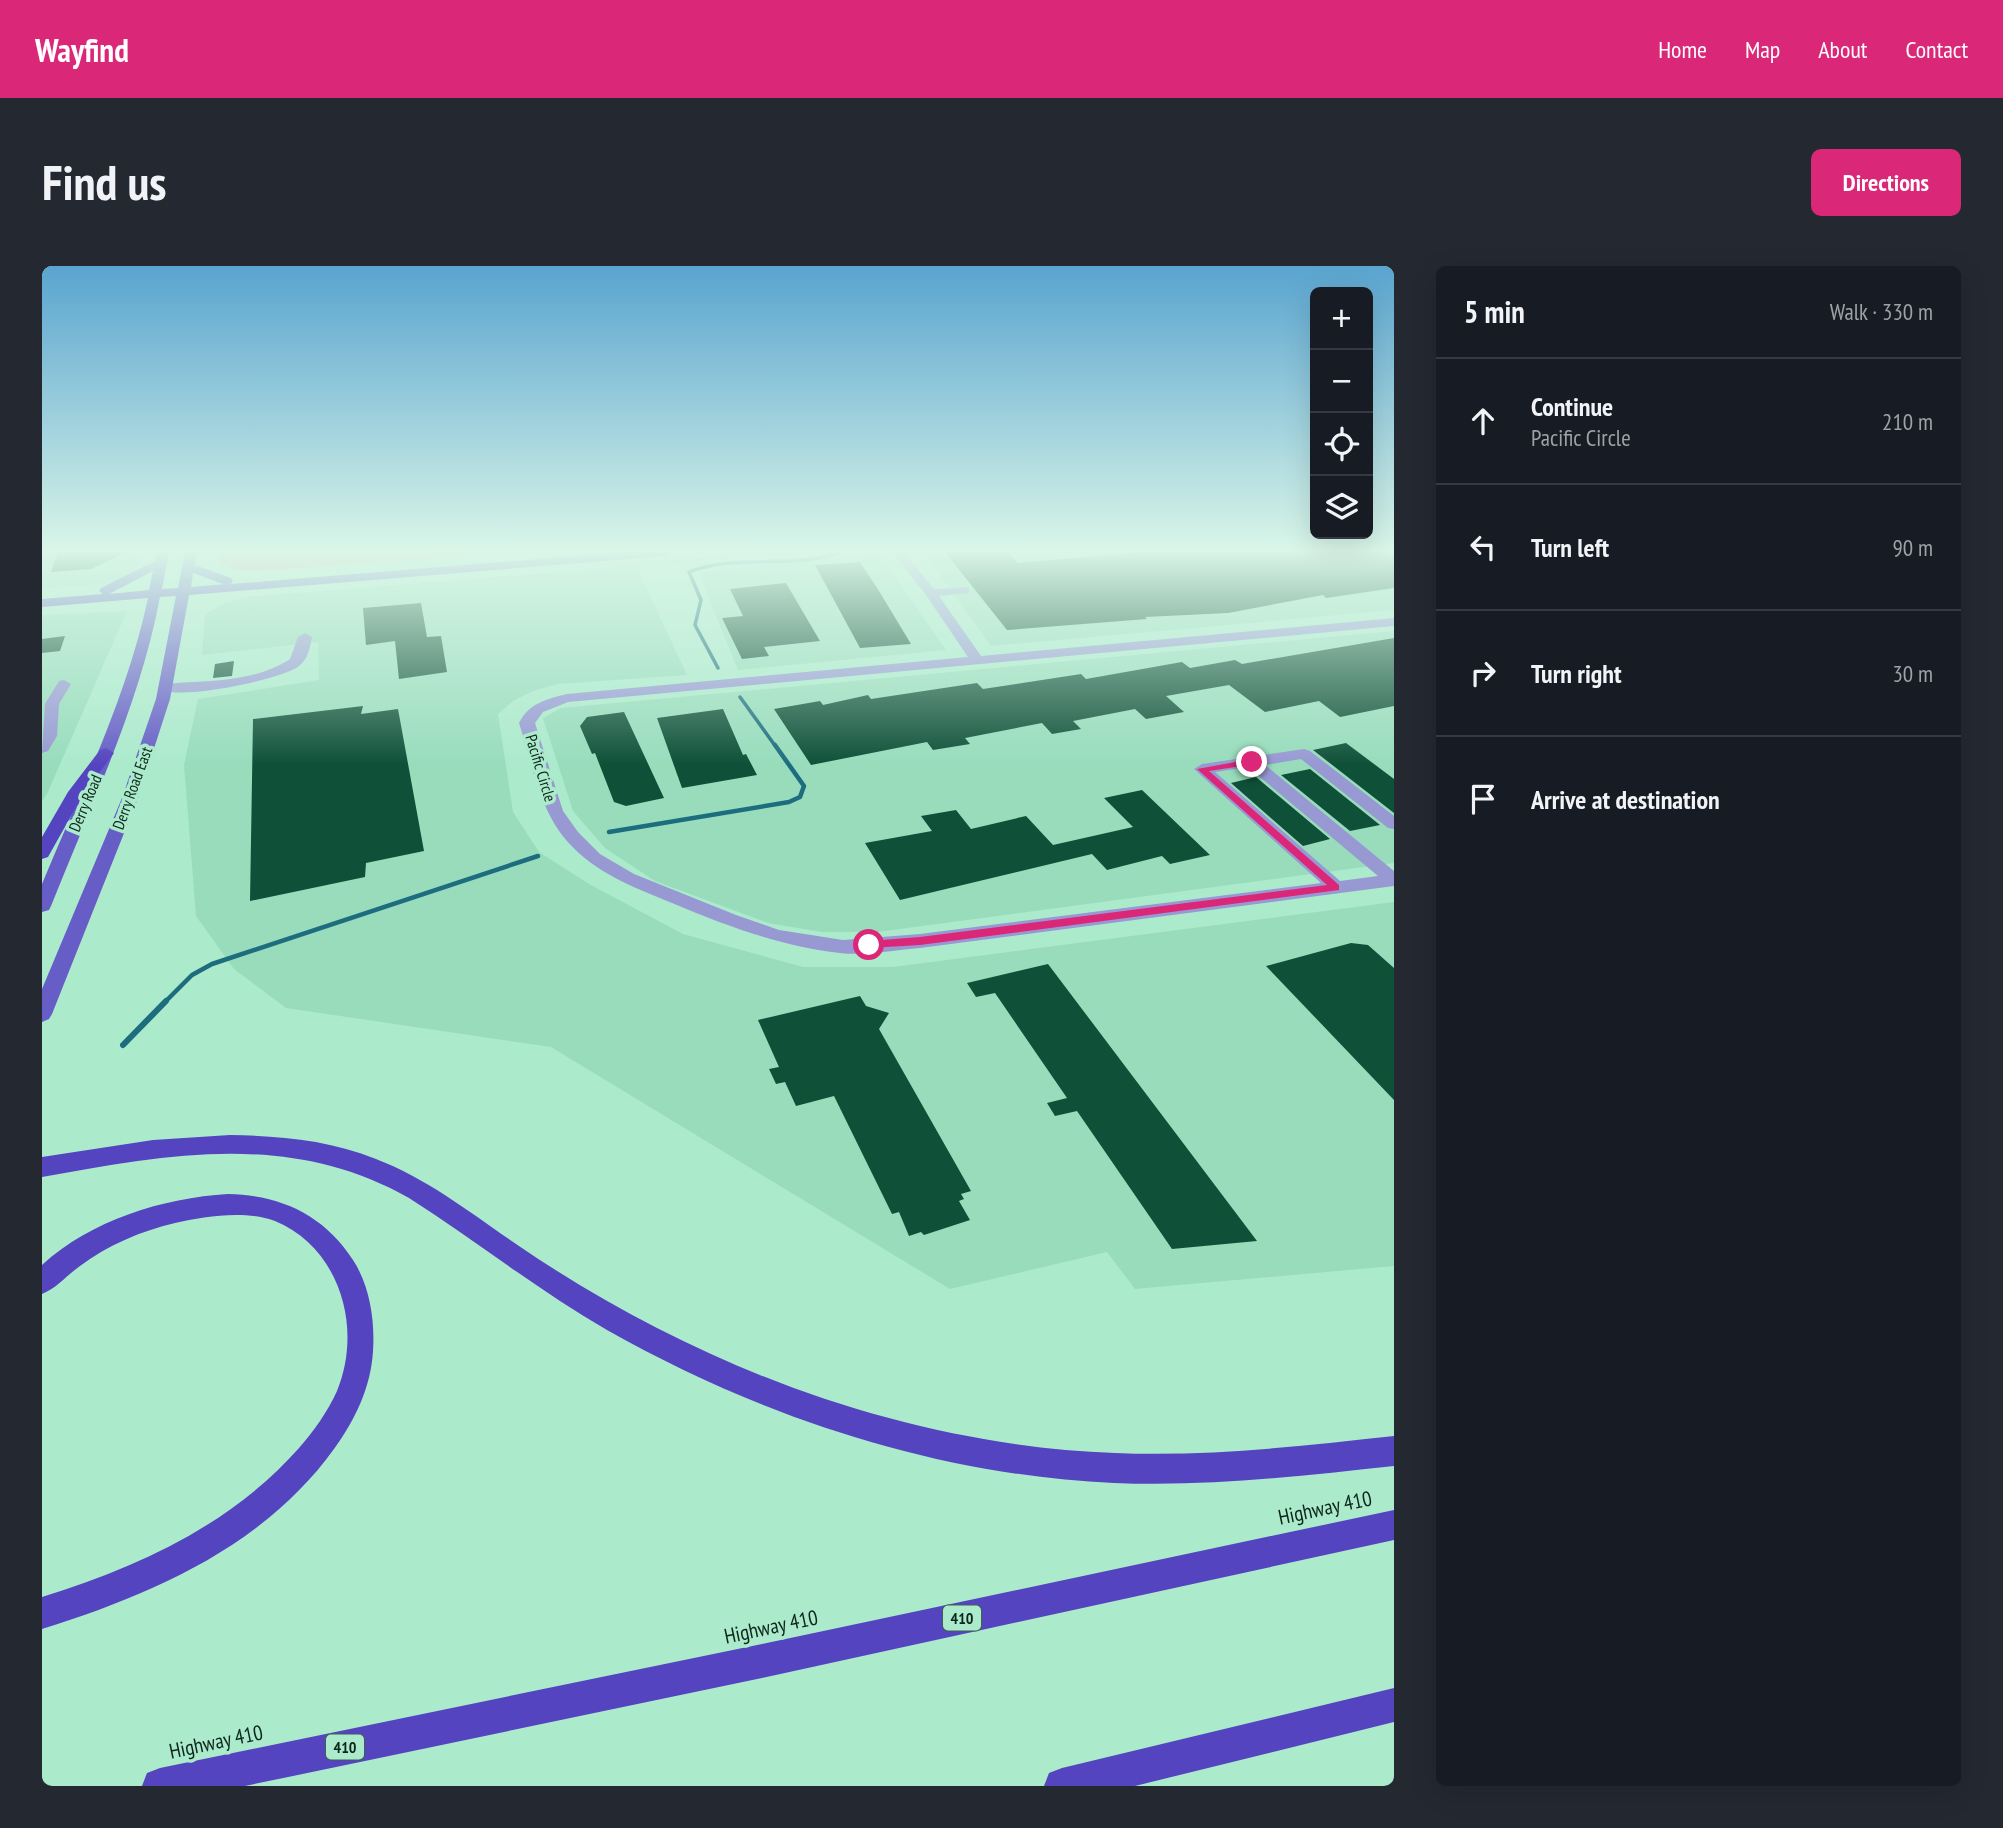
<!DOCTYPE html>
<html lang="en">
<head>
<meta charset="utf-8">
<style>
	:root { --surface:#171b24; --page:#242831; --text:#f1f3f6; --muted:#9ea1a6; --line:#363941; --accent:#db2777 }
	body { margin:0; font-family:"PT Sans Narrow",sans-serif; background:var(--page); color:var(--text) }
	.controls { position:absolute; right:21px; top:21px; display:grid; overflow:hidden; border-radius:10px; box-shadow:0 7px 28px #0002 }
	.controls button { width:63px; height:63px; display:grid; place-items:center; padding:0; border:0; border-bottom:2px solid var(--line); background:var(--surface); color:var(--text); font:35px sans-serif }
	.stop { position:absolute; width:21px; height:21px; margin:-16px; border:5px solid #db2777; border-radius:50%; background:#fff }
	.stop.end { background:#db2777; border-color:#fff; box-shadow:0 2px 7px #0008 }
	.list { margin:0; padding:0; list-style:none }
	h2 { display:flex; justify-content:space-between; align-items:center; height:91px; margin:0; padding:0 28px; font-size:30px }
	h2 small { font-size:23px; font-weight:400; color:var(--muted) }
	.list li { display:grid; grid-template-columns:46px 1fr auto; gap:21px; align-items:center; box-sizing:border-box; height:126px; padding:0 28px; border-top:2px solid var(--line) }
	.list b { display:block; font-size:26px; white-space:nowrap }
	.list p { margin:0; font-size:23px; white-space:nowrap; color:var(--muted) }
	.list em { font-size:23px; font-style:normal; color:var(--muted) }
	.icon { flex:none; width:38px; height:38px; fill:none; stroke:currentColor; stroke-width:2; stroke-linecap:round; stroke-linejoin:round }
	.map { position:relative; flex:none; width:1352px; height:1520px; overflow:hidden; border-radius:10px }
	header { display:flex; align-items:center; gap:42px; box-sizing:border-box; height:98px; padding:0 35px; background:var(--accent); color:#fff }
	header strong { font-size:33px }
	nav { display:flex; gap:38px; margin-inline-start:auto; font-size:24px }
	.intro { display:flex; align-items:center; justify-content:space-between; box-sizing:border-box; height:168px; padding:0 42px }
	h1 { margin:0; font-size:49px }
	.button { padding:18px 32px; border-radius:10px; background:var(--accent); color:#fff; font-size:24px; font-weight:700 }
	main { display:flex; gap:42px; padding:0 42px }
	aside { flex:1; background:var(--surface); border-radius:10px; box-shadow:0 7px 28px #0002 }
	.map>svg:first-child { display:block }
</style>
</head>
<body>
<header>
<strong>Wayfind</strong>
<nav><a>Home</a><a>Map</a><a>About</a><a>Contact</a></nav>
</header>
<div class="intro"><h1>Find us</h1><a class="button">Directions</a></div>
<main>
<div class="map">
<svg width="1352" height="1520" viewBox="0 0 1352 1520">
	<rect width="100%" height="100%" fill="#aceacc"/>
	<!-- built -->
	<g fill="#98dcbc">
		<polygon points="0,286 100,286 96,305 71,317 0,323"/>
		<polygon points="881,286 1352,286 1352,344 949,380"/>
		<polygon points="837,288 904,384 696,404 656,306"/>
		<polygon points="594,300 645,409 515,418 491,425 471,435 456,448 471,546 497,586 547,618 641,668 761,701 851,701 1352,636 1352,1000 1093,1023 1065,986 908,1023 509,781 244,742 192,703 154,650 142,499 156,433 277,414 276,376 160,389 163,349 180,338 205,331"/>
		<polygon points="85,345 5,528 0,535 0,349"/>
		<polygon points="1352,365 1352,597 835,666 780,666 726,657 613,615 563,582 531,545 501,452 519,442"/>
	</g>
	<!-- green -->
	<polygon fill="#e9a487" points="178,286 481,286 216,305 197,305 177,298"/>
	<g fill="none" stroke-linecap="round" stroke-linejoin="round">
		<!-- stream-far2 -->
		<g stroke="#1d6d7f" stroke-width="3.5">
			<path d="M676 402 653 359 659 334 647 306C696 287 749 304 798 286"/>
			<polyline points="698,431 734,481"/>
		</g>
		<!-- stream-far1 -->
		<g stroke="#1d6d7f" stroke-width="4.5">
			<polyline points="567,566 747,536 758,531 762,520 733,479"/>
			<polyline points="122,737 150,709 170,698 496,590"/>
		</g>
		<!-- stream -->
		<polyline stroke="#1d6d7f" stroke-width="6" points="81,779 124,735"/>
	</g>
	<!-- building -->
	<g fill="#0f5038">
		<polygon points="16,286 85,286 49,303 9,306"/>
		<polygon points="903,286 966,286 976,297 1099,286 1352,286 1352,322 1284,332 1281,329 1186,347 1103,351 1105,353 965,364"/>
		<polygon points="818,296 837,325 869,378 818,382 773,299"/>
		<polygon points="744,317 778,375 722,381 727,390 700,393 680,352 701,350 688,323"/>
		<polygon points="379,337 385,371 399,370 405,406 357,413 353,375 324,379 321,342"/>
		<polygon points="23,370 18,385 0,387 0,373"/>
		<polygon points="1352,372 1352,440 1298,451 1277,435 1223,446 1187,419 1124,430 1142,446 1104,453 1093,443 1031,455 1039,463 1010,468 1000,457 923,472 928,478 891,484 885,476 769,499 732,443 778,435 781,439 826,429 829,433 935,417 941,423 1039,408 1044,413 1140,396 1148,402 1193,394 1200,398"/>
		<polygon points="192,395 190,410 171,412 173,398"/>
		<polygon points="321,440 319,448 356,443 382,585 324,597 323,611 208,635 211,453"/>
		<polygon points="681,443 701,489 704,488 715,509 640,522 615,452"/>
		<polygon points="582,446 622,532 584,540 572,536 553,487 550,488 538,460 545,451"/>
		<polygon points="1304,477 1352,513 1352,547 1271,484"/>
		<polygon points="1268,503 1338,559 1308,565 1239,509"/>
		<polygon points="1214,511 1288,573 1261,580 1189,517"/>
		<polygon points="1100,524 1168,589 1128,598 1120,590 1065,604 1050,588 858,634 823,577 890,565 879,550 914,544 929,563 984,550 1011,579 1091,561 1062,532"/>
		<polygon points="1309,677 1326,679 1352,702 1352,834 1224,700"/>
		<polygon points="1006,698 1215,975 1130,983 1035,845 1013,850 1005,837 1025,832 953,727 934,731 925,717"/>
		<polygon points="818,730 824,740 847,747 837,763 929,925 919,928 922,933 917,935 928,954 882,969 879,966 867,970 857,946 850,948 792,830 754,840 743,816 734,818 727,803 737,801 716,754"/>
	</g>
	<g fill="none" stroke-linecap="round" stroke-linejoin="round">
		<!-- path -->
		<polyline stroke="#78aa92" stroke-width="2.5" stroke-dasharray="3.5 2.5" stroke-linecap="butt" points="630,295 752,286"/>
		<!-- minor -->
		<g fill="#9899d3" fill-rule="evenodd">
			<path d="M850 286H862L892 323 927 321V327L897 330 939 390 1352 352V360L526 436 501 446 493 457 521 545 536 566 558 588 592 608 694 649 737 664 801 674 878 668 1279 617 1152 503 1160 498 1262 483 1268 485 1352 550V563L1346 562 1259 493 1223 499 1352 605V620L878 682C853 684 823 690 798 687 738 680 685 660 630 637 591 621 553 607 525 575 497 543 490 497 477 457 487 437 505 433 525 428L926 391 884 329ZM1206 501 1336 610 1298 615 1173 506Z"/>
			<path d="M263 367 270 371C268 382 266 393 257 400 239 414 131 436 116 422L123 418C165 414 212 417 248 393L256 371Z"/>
			<polygon points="22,414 29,418 17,438 15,470 6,485 0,487 3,438 17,415"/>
		</g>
		<!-- major -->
		<path fill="#665dc6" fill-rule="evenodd" d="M115 286H127L120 323 136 322 143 286H155L153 299 189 312 191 315 189 318 582 286H629L623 290 147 329 128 433 96 532 10 748 7 753 0 756V723L80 532 114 433 134 330 118 331C98 438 49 539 9 640L7 644 0 646V618C39 524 85 431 106 332L0 341V333L61 328 57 325 59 322 113 295ZM111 305 107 324 67 328ZM151 307 181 318H183L149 321Z"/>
		<!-- highway -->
		<g fill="#5544c0" fill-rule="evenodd">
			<polygon points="64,482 72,487 42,527 6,591 0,593 0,571 26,526 58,484"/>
			<path d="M188 869C238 870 287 874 334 893 386 913 430 948 477 980 521 1010 568 1038 615 1062 757 1135 914 1181 1073 1187 1166 1191 1260 1180 1352 1170V1200C1259 1210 1166 1221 1072 1217 894 1209 719 1151 565 1064 496 1024 434 975 367 932 248 865 128 888 0 911V891L111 874Z"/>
			<path d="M186 928C239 929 282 949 311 994 328 1020 333 1055 331 1085 329 1121 313 1154 292 1183 222 1280 111 1328 0 1363V1331C96 1301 189 1259 257 1182 272 1165 286 1145 295 1125 321 1062 298 982 233 955 203 944 163 950 133 957 99 965 66 979 38 1000 25 1009 15 1022 0 1028V999C49 954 121 932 186 928Z"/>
			<polygon points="1352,1244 1352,1274 720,1412 203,1520 100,1520 105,1507 118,1502 720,1378"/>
			<polygon points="1352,1422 1352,1456 1093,1520 1002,1520 1007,1507 1020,1502"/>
		</g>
	</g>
	<!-- sky -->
	<linearGradient id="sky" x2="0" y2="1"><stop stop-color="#59a4cf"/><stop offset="0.57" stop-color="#daf6e8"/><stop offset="1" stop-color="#daf6e8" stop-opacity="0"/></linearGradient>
	<rect width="1352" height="499" fill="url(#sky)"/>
	<!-- route -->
	<polygon fill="#db2777" points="1210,493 1213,498 1167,505 1297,619 1297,624 878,679 827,682 822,679 827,675 878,671 1285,619 1155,503"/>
	<g text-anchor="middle" stroke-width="7" stroke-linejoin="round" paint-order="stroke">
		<!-- far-street labels -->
		<g font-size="16" fill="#0d261b" stroke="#aceacc">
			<text transform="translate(499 502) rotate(73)" y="6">Pacific Circle</text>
			<text transform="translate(90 522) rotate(-70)" y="6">Derry Road East</text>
			<text transform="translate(43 537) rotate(-67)" y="6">Derry Road</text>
		</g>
		<!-- shield labels -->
		<g fill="#aceacc" stroke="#3d6150" stroke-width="2">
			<rect x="901" y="1339.5" width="38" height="25" rx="5"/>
			<rect x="284" y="1468.5" width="38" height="25" rx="5"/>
		</g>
		<g font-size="16" font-weight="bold" fill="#0d261b">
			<text x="920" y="1358">410</text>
			<text x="303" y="1487">410</text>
		</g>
		<!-- near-street labels -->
		<g font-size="21" fill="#0d261b" stroke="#aceacc">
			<text transform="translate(1283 1242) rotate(-12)" y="7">Highway 410</text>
			<text transform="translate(729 1361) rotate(-12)" y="7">Highway 410</text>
			<text transform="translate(174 1476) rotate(-12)" y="7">Highway 410</text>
		</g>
	</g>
</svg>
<div class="controls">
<button>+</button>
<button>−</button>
<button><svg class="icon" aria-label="locate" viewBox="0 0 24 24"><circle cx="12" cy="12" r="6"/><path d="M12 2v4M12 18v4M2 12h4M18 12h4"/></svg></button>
<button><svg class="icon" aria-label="layers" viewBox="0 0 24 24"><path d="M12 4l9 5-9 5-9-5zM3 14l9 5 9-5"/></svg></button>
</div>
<div class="stop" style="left:827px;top:679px"></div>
<div class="stop end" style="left:1210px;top:496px"></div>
</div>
<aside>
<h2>5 min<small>Walk · 330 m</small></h2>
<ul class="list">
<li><svg class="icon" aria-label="ahead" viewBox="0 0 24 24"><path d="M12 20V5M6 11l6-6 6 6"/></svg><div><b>Continue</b><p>Pacific Circle</p></div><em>210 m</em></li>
<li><svg class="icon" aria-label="left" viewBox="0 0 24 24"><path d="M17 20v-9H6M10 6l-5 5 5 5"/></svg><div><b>Turn left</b></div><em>90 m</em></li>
<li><svg class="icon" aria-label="right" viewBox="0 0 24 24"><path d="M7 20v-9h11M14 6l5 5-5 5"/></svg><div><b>Turn right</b></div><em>30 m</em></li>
<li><svg class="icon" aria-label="arrive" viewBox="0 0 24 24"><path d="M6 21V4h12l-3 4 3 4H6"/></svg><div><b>Arrive at destination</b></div></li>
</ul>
</aside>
</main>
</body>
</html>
